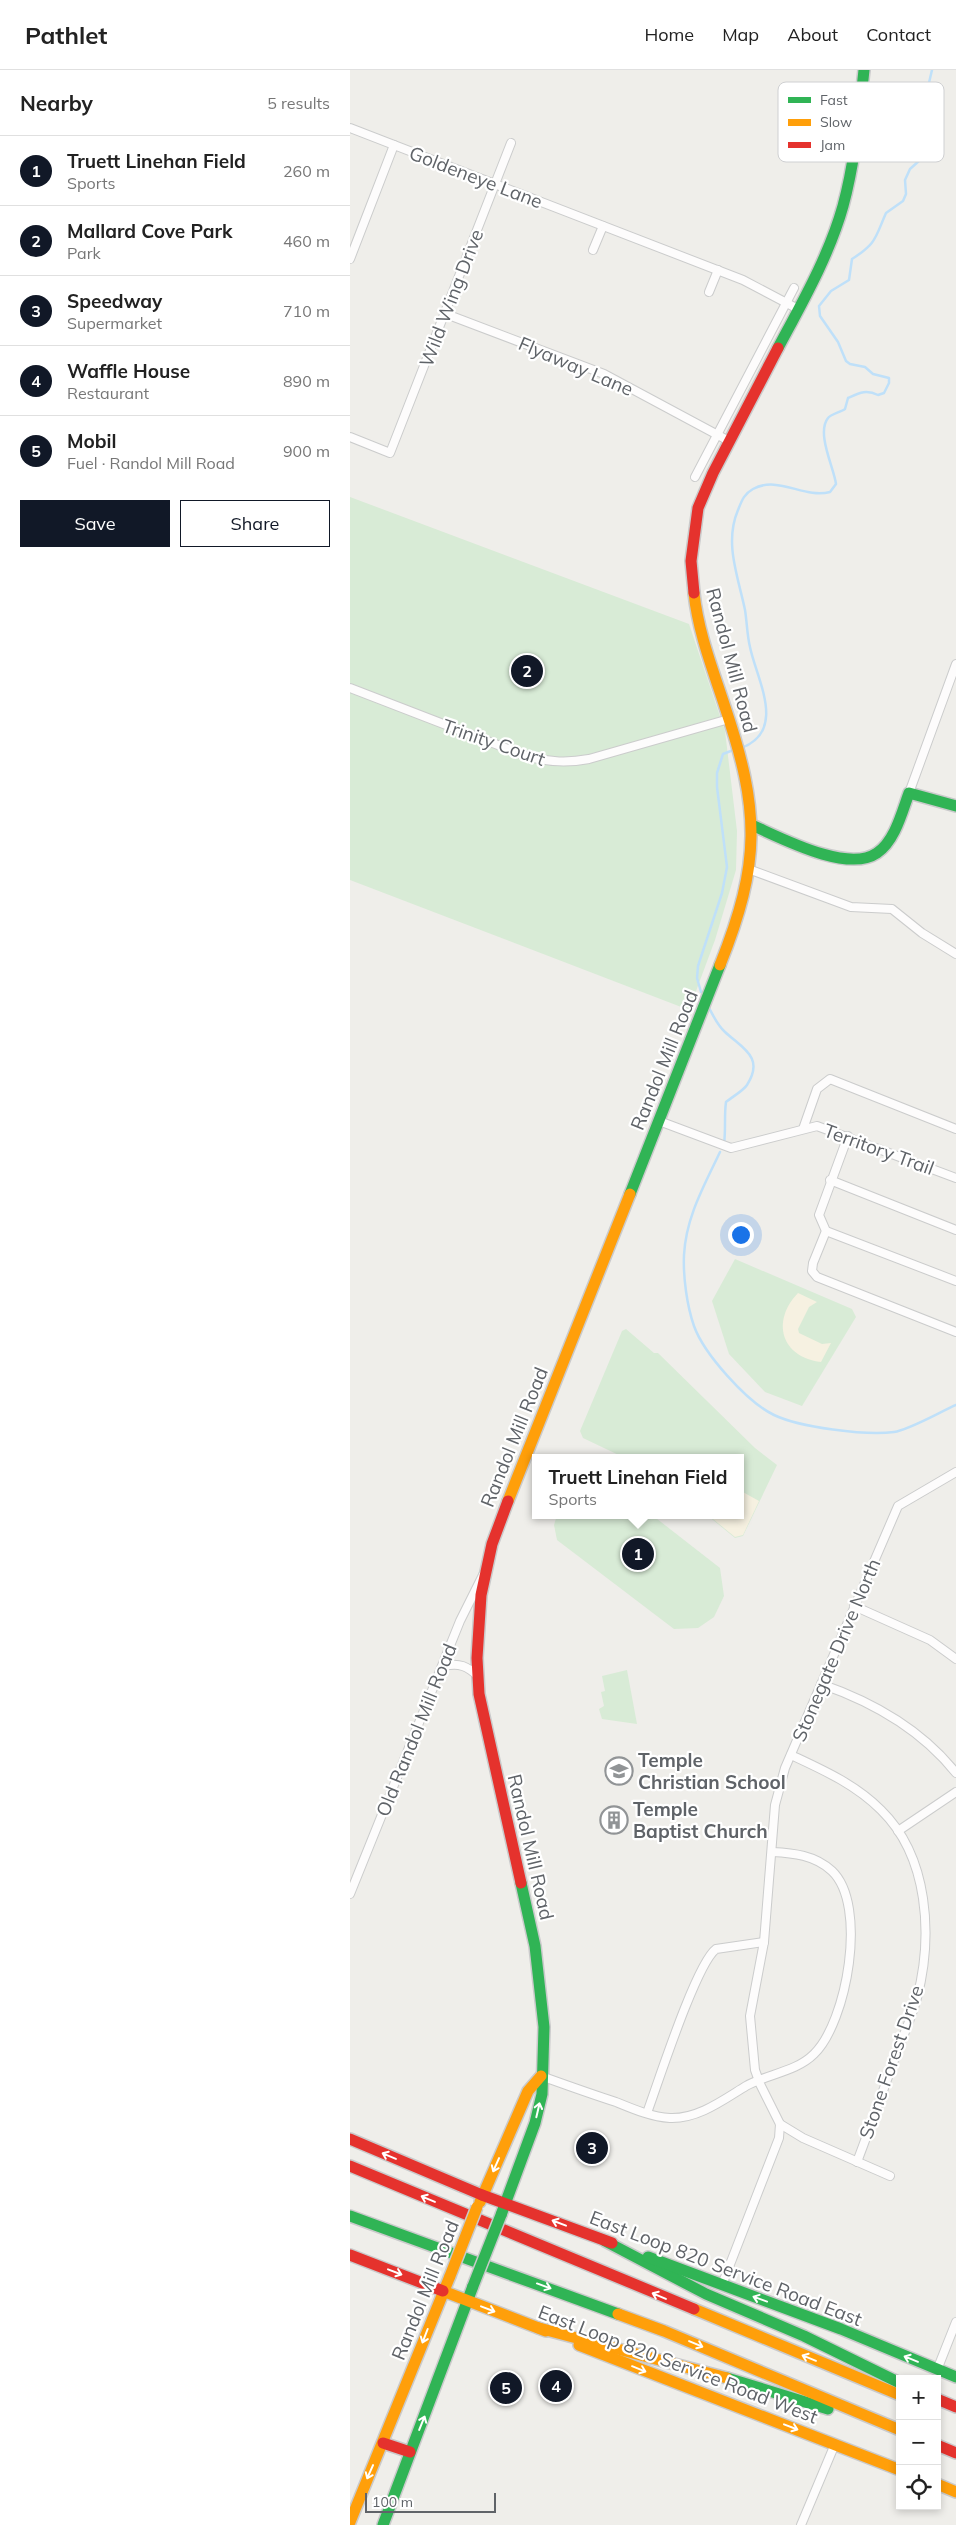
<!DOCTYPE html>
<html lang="en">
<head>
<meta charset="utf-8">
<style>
	:root { --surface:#fff; --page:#f6f6f6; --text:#222; --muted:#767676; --line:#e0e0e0; --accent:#111827 }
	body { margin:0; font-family:Mulish,sans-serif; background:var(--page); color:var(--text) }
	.controls { position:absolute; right:15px; bottom:15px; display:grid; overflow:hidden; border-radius:0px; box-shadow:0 2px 8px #0003 }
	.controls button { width:45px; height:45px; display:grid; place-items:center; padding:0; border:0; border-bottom:1px solid var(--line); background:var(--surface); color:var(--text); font:25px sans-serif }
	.scale { position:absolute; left:15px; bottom:12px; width:131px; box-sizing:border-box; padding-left:5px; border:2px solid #5f6368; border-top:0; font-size:14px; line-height:18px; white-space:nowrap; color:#5f6368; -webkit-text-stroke:4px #fff; paint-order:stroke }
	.you { position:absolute; left:390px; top:1164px; width:18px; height:18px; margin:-12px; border:4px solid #fff; border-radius:50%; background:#1a73e8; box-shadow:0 0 0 8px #1a73e833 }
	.badge { display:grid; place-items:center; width:32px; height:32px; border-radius:50%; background:var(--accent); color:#fff; font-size:16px; font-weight:700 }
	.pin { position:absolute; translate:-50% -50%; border:2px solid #fff; box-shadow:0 1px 5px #0006 }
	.popup { position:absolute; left:182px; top:1384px; width:212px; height:65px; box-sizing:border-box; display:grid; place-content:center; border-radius:0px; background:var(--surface); filter:drop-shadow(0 1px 4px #0005); font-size:16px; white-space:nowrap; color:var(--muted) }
	.popup b { font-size:19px; color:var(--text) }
	.popup::after { content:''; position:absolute; left:50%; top:100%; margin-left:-10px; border:10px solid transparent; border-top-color:var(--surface) }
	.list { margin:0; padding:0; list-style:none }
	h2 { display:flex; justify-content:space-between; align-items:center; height:65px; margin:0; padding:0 20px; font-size:21px }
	h2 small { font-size:16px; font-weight:400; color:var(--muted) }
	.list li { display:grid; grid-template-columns:32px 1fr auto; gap:15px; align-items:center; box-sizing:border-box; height:70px; padding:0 20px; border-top:1px solid var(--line) }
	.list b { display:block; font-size:19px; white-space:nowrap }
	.list p { margin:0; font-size:16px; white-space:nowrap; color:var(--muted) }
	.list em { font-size:16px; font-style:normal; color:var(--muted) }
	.actions { display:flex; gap:10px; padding:15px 20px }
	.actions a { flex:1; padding:11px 0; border:1px solid var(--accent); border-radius:0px; text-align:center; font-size:18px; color:var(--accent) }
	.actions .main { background:var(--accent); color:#fff }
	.icon { flex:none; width:28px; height:28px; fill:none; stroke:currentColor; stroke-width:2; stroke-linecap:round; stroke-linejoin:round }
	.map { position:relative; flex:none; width:606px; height:2455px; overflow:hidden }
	header { display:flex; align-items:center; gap:30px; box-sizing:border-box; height:70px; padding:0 25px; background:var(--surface); border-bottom:1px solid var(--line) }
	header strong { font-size:24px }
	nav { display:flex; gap:28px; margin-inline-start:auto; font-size:18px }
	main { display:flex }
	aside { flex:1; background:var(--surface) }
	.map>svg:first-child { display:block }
</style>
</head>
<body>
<header>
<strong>Pathlet</strong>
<nav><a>Home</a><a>Map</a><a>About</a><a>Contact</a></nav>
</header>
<main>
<aside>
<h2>Nearby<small>5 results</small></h2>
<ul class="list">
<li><span class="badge">1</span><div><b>Truett Linehan Field</b><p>Sports</p></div><em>260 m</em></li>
<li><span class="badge">2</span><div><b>Mallard Cove Park</b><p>Park</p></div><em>460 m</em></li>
<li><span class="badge">3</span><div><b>Speedway</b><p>Supermarket</p></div><em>710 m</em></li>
<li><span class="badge">4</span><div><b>Waffle House</b><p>Restaurant</p></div><em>890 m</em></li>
<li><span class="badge">5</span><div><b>Mobil</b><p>Fuel · Randol Mill Road</p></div><em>900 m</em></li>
</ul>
<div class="actions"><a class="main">Save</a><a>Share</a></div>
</aside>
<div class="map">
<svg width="606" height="2455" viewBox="0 0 606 2455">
	<rect width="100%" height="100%" fill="#efeeea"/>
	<!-- green -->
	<g fill="#d8ebd6">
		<polygon points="0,427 339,554 375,661 387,761 386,800 365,870 339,940 0,810"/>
		<polygon points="385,1189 502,1239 506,1247 452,1336 415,1322 379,1284 362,1231"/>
		<polygon points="276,1259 304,1283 308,1283 405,1378 427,1395 393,1466 385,1468 357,1445 390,1445 390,1388 275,1388 233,1368 230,1361 272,1261"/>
		<polygon points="207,1445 302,1445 370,1498 374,1526 364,1547 348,1558 324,1559 207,1470 204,1455"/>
		<polygon points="277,1600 287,1654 252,1649 249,1639 254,1636 251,1622 255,1621 252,1606"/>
	</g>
	<!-- sand -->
	<g fill="#f6f1e1">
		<path d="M448 1223 467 1232 459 1237 448 1259 449 1263 472 1274 481 1273 471 1292C431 1287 421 1251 448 1223Z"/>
		<polygon points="391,1421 409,1431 393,1465 385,1467 358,1445 390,1445"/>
	</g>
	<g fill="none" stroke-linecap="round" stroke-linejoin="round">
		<!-- stream -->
		<g stroke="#bfe0f9" stroke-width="2.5">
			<path d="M391 678C438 661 406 608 400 577 397 565 397 552 395 540 388 506 374 473 388 440 392 430 394 424 403 419 428 405 454 429 480 422L486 414C484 398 466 363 478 348 481 344 491 342 495 339L498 328C509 323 516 319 528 325L534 323 539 313V308L523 304 515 297 500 294 496 291 488 272 470 246 469 236 481 221 499 210 502 189C527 173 525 168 536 143L553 131 556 124 555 110 560 99 570 90 555 70 559 37 578 17 582 0"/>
			<polyline points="351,922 347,908 348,896 372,823 377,797 367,717 367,703 373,684 386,679"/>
			<path d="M358 936C363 945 367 955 375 962 392 978 415 987 397 1015 393 1021 382 1027 376 1032 374 1046 376 1059 374 1074"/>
			<path d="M370 1082C354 1116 336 1147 334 1185 333 1207 337 1236 344 1256 354 1284 397 1332 424 1345 449 1357 516 1366 544 1362 559 1360 590 1342 606 1335"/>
		</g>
		<!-- street casing -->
		<g stroke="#cbcccc" stroke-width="10">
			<g id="street">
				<polyline points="0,58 393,210 448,239"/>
				<polyline points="243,180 253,156"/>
				<polyline points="0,189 44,75"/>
				<polyline points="359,222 368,200"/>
				<polyline points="96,244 254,304 379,371"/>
				<polyline points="0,367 40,383 161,73"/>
				<polyline points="345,407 444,218"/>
				<path d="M0 618 179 687C201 692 217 693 239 689L379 649"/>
				<polyline points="559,723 606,594"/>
				<polyline points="401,800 501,837 542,839 572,863 606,884"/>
				<polyline points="309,1051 381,1078 467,1056 606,1108"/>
				<polyline points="453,1059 467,1019 480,1009 606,1059"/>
				<polyline points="498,1066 469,1145 476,1161 606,1211"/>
				<polyline points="480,1110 606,1160"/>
				<polyline points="476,1161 463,1193 462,1201 467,1207 606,1262"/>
				<polyline points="504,1536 580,1570 606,1589"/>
				<path d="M90 1601 95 1596C109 1592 118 1597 128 1606"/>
				<path d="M471 1614C523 1632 571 1659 606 1703"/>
				<path d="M441 1685C473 1700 505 1714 531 1740 579 1787 583 1866 567 1928 562 1946 554 1964 547 1982 534 2018 521 2055 507 2092"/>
				<polyline points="548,1761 606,1722"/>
				<polyline points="0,1824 110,1551 133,1505"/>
				<path d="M191 2006C216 2015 241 2024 266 2032 283 2039 302 2047 320 2048 348 2049 373 2030 396 2016 417 2004 446 2002 464 1984 497 1952 518 1835 482 1801 465 1785 443 1783 422 1782"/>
				<path d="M297 2043C308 2013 346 1894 366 1879L414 1872"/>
				<polyline points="430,2054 453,2068 540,2106"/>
				<polyline points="372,2215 429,2068 430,2054 410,2014 405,2000 400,1946 414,1872 425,1735 435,1698 548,1436 606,1402"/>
				<polyline points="587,2300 606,2252"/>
				<polyline points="451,2455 485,2374"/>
			</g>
		</g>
		<!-- fast casing -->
		<g stroke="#cacacb" stroke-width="14">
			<g id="fast">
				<path d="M428 278C452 233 479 186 493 136 505 92 509 46 514 0"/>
				<path d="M404 756C433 769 498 803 527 783 545 771 552 742 559 723L606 736"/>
				<polyline points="280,1124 370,895"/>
				<polyline points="151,2145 185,2053 192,2024 194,1957 185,1876 171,1813"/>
				<polyline points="0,2146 268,2244"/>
				<polyline points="255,2171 356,2224 454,2266 550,2313"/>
				<polyline points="298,2187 491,2259 606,2307"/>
				<polyline points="377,2308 478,2339"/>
				<polyline points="33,2455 123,2216"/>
			</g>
		</g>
		<!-- slow casing -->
		<g stroke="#cacacb" stroke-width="14">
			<g id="slow">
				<path d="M344 523C348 562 363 600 375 637 410 741 411 792 370 895"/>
				<polyline points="158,1431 280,1124"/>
				<polyline points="130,2132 178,2021 191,2006"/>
				<polyline points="93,2221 196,2261"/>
				<polyline points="344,2239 550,2325"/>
				<polyline points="268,2244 314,2261 550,2360"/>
				<polyline points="189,2258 377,2308"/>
				<polyline points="229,2275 550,2400"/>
				<polyline points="587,2414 606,2422"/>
				<polyline points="0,2452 100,2206"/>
			</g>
		</g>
		<!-- jam casing -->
		<g stroke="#cacacb" stroke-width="14">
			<g id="jam">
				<polyline points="344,523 341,491 348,438 363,403 428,278"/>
				<polyline points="158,1431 142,1474 131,1525 127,1588 129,1624 171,1813"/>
				<polyline points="0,2069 132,2125"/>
				<polyline points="0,2096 344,2239"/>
				<polyline points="132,2125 262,2173"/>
				<polyline points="0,2185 93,2221"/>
				<polyline points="587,2329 606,2337"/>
				<polyline points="33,2373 60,2382"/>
				<polyline points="587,2375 606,2383"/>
			</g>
		</g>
		<!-- street -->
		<use href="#street" stroke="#fdfcfc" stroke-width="8"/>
		<!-- fast -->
		<use href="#fast" stroke="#30b455" stroke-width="11"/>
		<!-- slow -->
		<use href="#slow" stroke="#ff9f0a" stroke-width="11"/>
		<!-- jam -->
		<use href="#jam" stroke="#e5322d" stroke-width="11"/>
		<!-- fast-bridge casing -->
		<g stroke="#cacacb" stroke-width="14" stroke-linecap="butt">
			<polyline id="fast-bridge" points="123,2216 151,2145"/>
		</g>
		<!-- slow-bridge casing -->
		<g stroke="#cacacb" stroke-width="14" stroke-linecap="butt">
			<polyline id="slow-bridge" points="100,2206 127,2137"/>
		</g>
		<!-- fast-bridge -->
		<use href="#fast-bridge" stroke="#30b455" stroke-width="11"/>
		<!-- slow-bridge -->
		<use href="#slow-bridge" stroke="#ff9f0a" stroke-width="11"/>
	</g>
	<!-- one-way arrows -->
	<defs><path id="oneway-shaft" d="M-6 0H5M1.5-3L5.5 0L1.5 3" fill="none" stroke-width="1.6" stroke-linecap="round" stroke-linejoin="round" transform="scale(1.25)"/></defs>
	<g stroke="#fff">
		<use href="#oneway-shaft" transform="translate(188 2040) rotate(-77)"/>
		<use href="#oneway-shaft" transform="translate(39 2086) rotate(-157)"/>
		<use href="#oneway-shaft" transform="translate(146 2095) rotate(114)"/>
		<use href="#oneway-shaft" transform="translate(78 2129) rotate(-157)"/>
		<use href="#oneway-shaft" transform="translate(209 2153) rotate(-159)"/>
		<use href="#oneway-shaft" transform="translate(45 2202) rotate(21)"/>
		<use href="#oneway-shaft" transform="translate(194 2216) rotate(20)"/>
		<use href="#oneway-shaft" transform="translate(309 2226) rotate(-157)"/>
		<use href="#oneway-shaft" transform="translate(410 2229) rotate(-160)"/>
		<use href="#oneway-shaft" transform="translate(138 2239) rotate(21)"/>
		<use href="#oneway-shaft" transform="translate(75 2266) rotate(111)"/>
		<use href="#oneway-shaft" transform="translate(346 2274) rotate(23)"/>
		<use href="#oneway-shaft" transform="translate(459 2288) rotate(-158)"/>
		<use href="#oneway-shaft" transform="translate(561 2289) rotate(-158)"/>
		<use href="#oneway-shaft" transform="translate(289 2299) rotate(22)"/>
		<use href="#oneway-shaft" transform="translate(72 2353) rotate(-68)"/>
		<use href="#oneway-shaft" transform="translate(441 2357) rotate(21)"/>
		<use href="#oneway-shaft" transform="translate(20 2402) rotate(114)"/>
	</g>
	<!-- icons -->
	<defs>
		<g id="school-ring" transform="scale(1.4375)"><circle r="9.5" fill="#fff" stroke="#919496" stroke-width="1.5"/><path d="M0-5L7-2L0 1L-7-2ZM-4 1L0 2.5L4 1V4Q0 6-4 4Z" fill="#919496"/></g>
		<g id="building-ring" transform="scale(1.4375)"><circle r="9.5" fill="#fff" stroke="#919496" stroke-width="1.5"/><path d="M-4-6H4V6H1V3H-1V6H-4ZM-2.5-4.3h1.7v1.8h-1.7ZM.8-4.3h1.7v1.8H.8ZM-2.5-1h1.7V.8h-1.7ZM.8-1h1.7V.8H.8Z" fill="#919496"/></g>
	</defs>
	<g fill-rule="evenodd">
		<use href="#school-ring" x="269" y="1701"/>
		<use href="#building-ring" x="264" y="1750"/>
	</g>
	<g text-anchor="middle" stroke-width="4.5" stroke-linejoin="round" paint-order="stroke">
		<!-- street labels -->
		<g font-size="19" fill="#5f6368" stroke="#fff">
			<text transform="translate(126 107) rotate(21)" y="7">Goldeneye Lane</text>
			<text transform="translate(101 228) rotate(-69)" y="7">Wild Wing Drive</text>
			<text transform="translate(226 296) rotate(23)" y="7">Flyaway Lane</text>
			<text transform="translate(382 590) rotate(75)" y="7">Randol Mill Road</text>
			<text transform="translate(144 672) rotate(19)" y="7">Trinity Court</text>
			<text transform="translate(314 990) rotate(-68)" y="7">Randol Mill Road</text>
			<text transform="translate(529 1079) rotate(20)" y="7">Territory Trail</text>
			<text transform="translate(164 1367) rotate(-68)" y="7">Randol Mill Road</text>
			<text transform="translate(486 1580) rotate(-67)" y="7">Stonegate Drive North</text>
			<text transform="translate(66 1660) rotate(-68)" y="7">Old Randol Mill Road</text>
			<text transform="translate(181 1777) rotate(77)" y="7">Randol Mill Road</text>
			<text transform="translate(541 1992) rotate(-71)" y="7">Stone Forest Drive</text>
			<text transform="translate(376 2198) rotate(21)" y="7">East Loop 820 Service Road East</text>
			<text transform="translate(75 2220) rotate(-68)" y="7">Randol Mill Road</text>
			<text transform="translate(328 2294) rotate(21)" y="7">East Loop 820 Service Road West</text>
		</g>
		<!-- poi labels -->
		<g font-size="19" font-weight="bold" fill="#5f6368" stroke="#fff" text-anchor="start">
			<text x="288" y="1697">Temple<tspan x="288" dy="22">Christian School</tspan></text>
			<text x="283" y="1746">Temple<tspan x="283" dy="22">Baptist Church</tspan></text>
		</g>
	</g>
	<!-- legend -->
	<rect x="428" y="12" width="166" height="80" rx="8" fill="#fff" stroke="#cfd0d2" stroke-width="1"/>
	<rect x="438" y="27" width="23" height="6" fill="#30b455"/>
	<rect x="438" y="49" width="23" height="7" fill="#ff9f0a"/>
	<rect x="438" y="72" width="23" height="6" fill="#e5322d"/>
	<g font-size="14" fill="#5f6368">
		<text x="470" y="35">Fast</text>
		<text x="470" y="57">Slow</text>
		<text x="470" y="80">Jam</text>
	</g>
</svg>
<div class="controls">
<button>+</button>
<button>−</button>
<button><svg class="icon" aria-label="locate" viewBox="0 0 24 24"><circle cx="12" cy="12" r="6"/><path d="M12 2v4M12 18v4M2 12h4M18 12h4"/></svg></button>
</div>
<div class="scale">100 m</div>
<div class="you"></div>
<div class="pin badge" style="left:288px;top:1484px">1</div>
<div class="popup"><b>Truett Linehan Field</b>Sports</div>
<div class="pin badge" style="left:177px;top:601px">2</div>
<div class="pin badge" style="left:242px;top:2078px">3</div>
<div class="pin badge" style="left:206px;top:2316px">4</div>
<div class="pin badge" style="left:156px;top:2318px">5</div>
</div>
</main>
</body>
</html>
